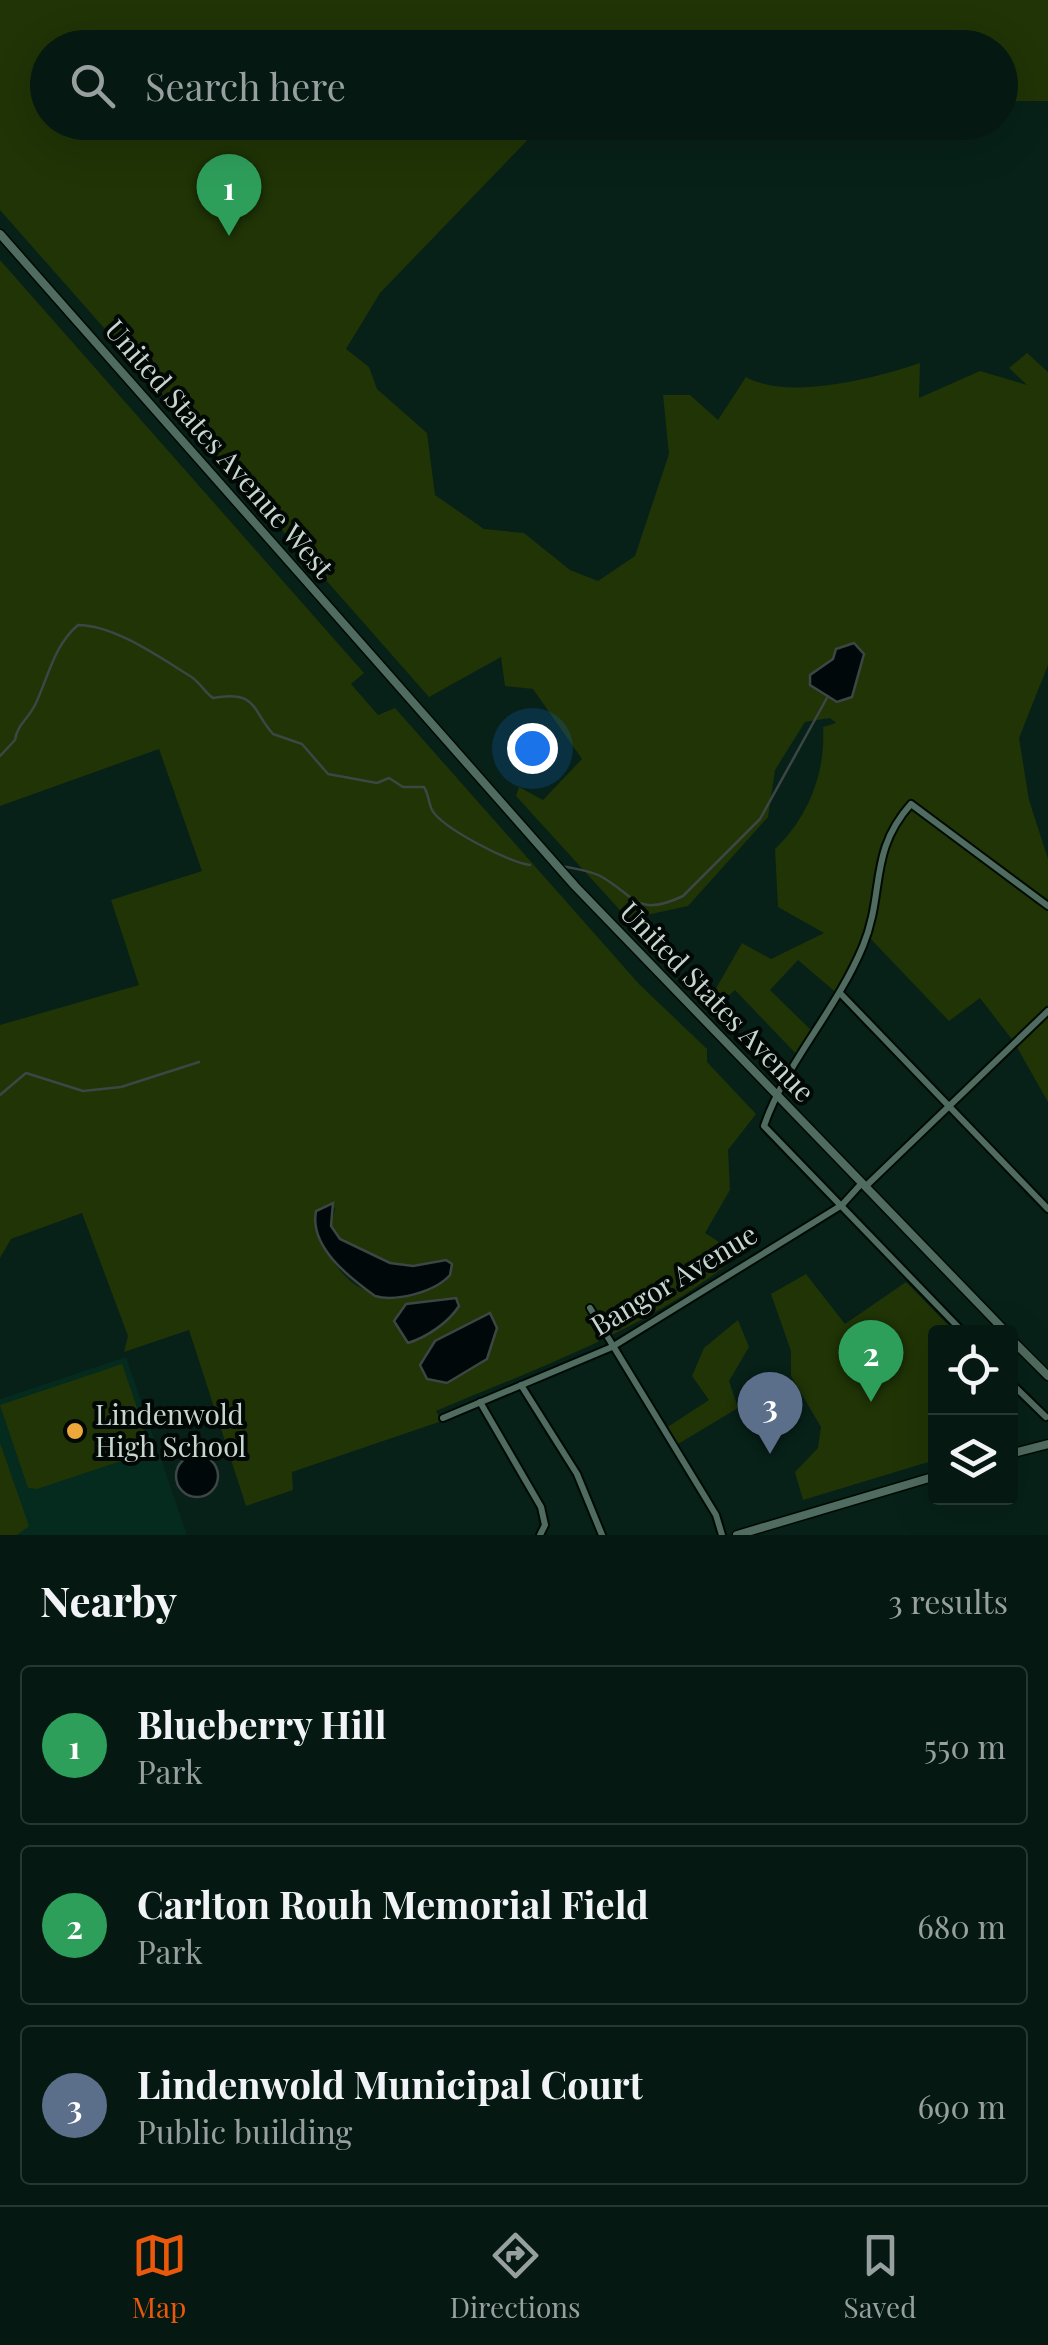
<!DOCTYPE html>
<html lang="en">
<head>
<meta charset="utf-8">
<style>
	:root { --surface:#051912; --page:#132620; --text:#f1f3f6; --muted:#97a09f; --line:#263832; --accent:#ea580c }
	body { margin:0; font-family:"Playfair Display",serif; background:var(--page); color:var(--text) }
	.controls { position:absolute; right:30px; bottom:30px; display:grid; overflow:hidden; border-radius:10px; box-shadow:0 10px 40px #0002 }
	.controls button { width:90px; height:90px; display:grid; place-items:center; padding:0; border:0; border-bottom:2px solid var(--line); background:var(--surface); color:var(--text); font:50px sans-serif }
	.you { position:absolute; left:532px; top:748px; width:35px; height:35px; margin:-25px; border:8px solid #fff; border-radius:50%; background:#1a73e8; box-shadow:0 0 0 15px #1a73e833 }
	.badge { display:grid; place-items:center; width:65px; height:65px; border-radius:50%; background:var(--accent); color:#fff; font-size:32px; font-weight:700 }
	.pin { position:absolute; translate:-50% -82px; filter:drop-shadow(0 2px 5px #0008) }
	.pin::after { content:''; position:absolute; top:52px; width:35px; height:30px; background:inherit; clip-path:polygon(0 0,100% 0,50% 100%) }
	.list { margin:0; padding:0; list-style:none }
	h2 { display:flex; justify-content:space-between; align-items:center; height:130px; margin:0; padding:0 40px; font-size:42px }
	h2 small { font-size:32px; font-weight:400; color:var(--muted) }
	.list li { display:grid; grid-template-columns:65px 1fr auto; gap:30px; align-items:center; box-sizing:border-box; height:160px; margin:0 20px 20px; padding:0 20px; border:2px solid var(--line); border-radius:10px }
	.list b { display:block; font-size:38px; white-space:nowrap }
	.list p { margin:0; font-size:32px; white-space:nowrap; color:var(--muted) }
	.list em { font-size:32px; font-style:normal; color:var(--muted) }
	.icon { flex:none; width:55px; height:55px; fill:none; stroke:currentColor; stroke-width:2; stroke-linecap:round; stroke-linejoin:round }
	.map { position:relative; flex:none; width:1048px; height:1535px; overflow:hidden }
	.search { position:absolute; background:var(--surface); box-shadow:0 10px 40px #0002; left:30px; right:30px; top:30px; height:110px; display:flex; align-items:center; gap:25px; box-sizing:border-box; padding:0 35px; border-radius:55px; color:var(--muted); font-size:38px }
	.sheet { height:670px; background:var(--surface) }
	nav { display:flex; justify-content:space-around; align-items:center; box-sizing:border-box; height:140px; border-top:2px solid var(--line); background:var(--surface); font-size:28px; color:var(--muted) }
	nav a { display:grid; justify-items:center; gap:5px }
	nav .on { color:var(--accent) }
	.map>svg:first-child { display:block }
</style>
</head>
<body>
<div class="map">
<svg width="1048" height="1535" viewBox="0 0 1048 1535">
	<rect width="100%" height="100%" fill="#072118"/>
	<!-- built -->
	<polygon fill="#052a1e" points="126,1357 187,1535 0,1535 0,1399"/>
	<!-- green -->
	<g fill="#203406" fill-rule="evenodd">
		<path d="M0 0H1048V101H1001L1000 48 863 47 816 35 800 48H623L621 44 617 48H48V122L544 123 380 293 346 349 369 367 377 389 427 433 435 495 484 529 524 533 570 570 598 581 635 556 669 454 663 395H690L718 420 746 377C788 401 876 378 920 363L919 398 980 371 1027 385 1009 368 1027 353 1048 372V665L1019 738 1029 800 1048 859V1102L1014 1042 980 998 949 1021 867 935 840 996 798 960 770 990 817 1036 800 1058 735 990 714 1009 705 999H710L742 943 771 959 824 933 778 907 775 849C808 818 826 772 823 727L836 723 830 718 805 722 775 770 768 817 688 906 628 919 516 796 519 787 543 800 582 759 533 689 505 686 501 657 429 697 0 210Z"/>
		<path d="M0 260 364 673 351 684 378 715 395 708 639 984 707 1049V1062L756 1114 728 1150 730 1190 705 1233 739 1255C651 1328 540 1367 436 1411L442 1421 292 1472 293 1490 246 1506 189 1330 124 1352 128 1336 82 1213 11 1239 0 1258V1025L139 985 111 900 202 871 159 749 0 806ZM331 1203 335 1209 331 1226 340 1239 390 1263 413 1266 446 1260V1281C377 1317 323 1284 320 1208ZM444 1298V1323L408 1342 394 1321 406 1304ZM490 1313 497 1328 487 1359 447 1383 427 1379 428 1349Z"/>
		<polygon points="806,1274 845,1324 906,1282 955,1332 936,1332 935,1460 803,1500 795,1472 818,1448 821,1427 791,1376 791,1351 771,1294"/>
		<polygon points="738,1320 749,1347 729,1381 738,1408 673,1447 663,1430 709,1400 692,1376 704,1348"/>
		<polygon points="122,1364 153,1454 145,1453 37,1489 28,1488 0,1405"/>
		<polygon points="0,1443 29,1526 17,1535 0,1535"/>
	</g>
	<!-- water -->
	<g fill="#00080a" stroke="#3c4645" stroke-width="2.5">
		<polygon points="854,643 864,654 852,697 837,702 810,685 810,675 833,659 836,649"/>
		<path d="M333 1203 331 1226 340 1239 390 1263 413 1266 446 1260 452 1264 450 1275C435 1292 396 1302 375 1296 350 1278 309 1247 316 1211Z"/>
		<path d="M456 1298 459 1306C448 1323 427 1337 408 1343L394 1321 406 1304Z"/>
		<polygon points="490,1313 497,1328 487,1359 447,1383 427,1379 420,1365 435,1341"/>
		<circle cx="197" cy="1476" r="21"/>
	</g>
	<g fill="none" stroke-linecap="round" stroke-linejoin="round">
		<!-- stream -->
		<g stroke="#3c4645" stroke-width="2.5">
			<path d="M0 756 15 740C17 725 28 719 35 705 48 678 54 645 78 625 115 625 162 659 190 676 200 682 204 692 213 698 258 690 252 711 273 734L302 744 328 774 377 783 389 778 403 787H424C429 795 428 802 432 810 442 828 510 863 530 865"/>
			<path d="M562 866C575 869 590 870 602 877 635 896 637 918 683 896L760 819 828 696"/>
			<polyline points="0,1095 26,1073 83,1091 121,1087 199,1062"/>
		</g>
		<!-- minor casing -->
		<g stroke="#000a04" stroke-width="10">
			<g id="minor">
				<polyline points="840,993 1048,1209"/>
				<polyline points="865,1187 1048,1011"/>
				<polyline points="590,1308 716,1515 722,1535"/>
				<path d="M963 1332 764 1126C785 1064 836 1011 863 946 885 893 868 852 911 804L1048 906"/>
				<polyline points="1010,1382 1046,1417"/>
				<polyline points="521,1385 577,1474 602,1535"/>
				<polyline points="480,1402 541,1507 545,1525 540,1535"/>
				<polyline points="443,1418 612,1347 842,1205 861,1184"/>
			</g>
		</g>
		<!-- tertiary casing -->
		<g stroke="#000a04" stroke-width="11">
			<g id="tertiary">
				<polyline points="0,234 575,886 1006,1332"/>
				<polyline points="1010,1338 1048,1376"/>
				<polyline points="1010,1454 1048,1444"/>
				<polyline points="737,1535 936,1476"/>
			</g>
		</g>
		<!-- minor -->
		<use href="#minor" stroke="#506b5f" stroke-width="6"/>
		<!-- tertiary -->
		<use href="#tertiary" stroke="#506b5f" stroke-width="8"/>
	</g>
	<!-- markers -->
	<circle fill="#eca93a" stroke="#020805" stroke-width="4" cx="75" cy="1431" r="10"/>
	<g text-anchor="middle" stroke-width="8" stroke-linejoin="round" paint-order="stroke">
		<!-- street labels -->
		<g font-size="28" fill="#c7d6cf" stroke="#020805">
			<text transform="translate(219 449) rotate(49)" y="10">United States Avenue West</text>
			<text transform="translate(717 1002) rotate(46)" y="10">United States Avenue</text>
			<text transform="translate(674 1280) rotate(-31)" y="10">Bangor Avenue</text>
		</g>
		<!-- poi labels -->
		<g font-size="28" fill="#c7d6cf" stroke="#020805" text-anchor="start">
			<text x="95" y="1425">Lindenwold<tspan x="95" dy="32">High School</tspan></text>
		</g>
	</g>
</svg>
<div class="controls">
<button><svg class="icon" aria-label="locate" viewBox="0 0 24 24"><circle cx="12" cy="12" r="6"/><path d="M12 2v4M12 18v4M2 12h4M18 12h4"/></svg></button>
<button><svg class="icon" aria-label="layers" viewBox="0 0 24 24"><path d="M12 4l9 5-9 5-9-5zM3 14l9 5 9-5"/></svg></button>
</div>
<div class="you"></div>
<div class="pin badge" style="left:229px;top:236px;background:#2e9e5b">1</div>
<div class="pin badge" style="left:871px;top:1402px;background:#2e9e5b">2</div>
<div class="pin badge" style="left:770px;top:1454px;background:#5c6f8a">3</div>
<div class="search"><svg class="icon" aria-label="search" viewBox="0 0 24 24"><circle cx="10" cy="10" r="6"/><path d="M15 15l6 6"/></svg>Search here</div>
</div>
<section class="sheet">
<h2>Nearby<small>3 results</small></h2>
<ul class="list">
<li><span class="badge" style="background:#2e9e5b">1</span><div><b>Blueberry Hill</b><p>Park</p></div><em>550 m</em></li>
<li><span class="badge" style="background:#2e9e5b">2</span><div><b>Carlton Rouh Memorial Field</b><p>Park</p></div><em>680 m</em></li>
<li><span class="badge" style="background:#5c6f8a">3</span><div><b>Lindenwold Municipal Court</b><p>Public building</p></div><em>690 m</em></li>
</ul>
</section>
<nav>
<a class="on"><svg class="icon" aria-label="map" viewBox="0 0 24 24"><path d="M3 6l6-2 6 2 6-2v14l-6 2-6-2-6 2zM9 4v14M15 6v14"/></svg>Map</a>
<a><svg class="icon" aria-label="directions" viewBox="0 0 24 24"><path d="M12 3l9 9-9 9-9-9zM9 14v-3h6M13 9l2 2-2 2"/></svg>Directions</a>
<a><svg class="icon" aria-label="saved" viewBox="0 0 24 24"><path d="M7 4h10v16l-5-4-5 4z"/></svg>Saved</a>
</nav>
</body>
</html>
